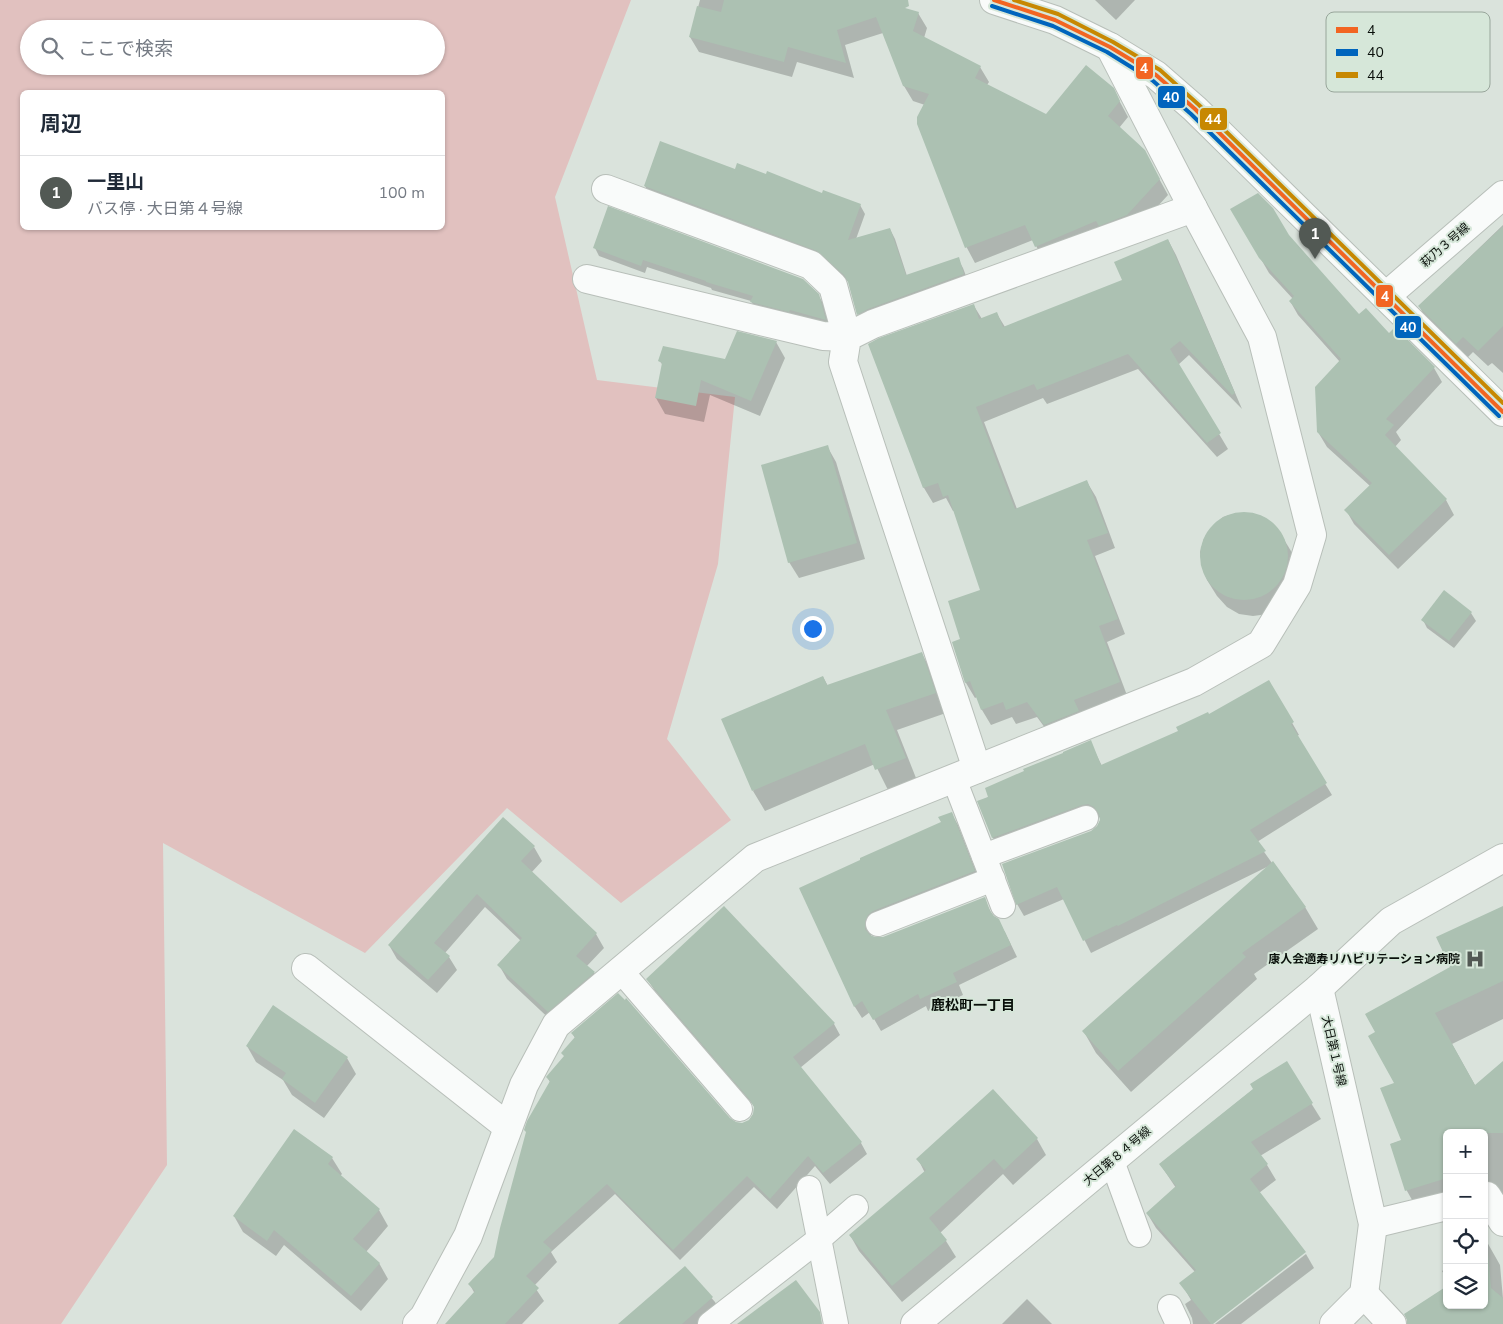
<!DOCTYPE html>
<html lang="ja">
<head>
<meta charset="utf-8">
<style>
	:root { --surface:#fff; --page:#f6f6f7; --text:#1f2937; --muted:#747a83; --line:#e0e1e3; --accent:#525954 }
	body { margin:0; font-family:"Nunito Sans","Noto Sans JP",sans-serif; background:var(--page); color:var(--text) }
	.controls { position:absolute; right:15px; bottom:15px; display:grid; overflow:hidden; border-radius:8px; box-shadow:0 1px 4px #0004 }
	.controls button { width:45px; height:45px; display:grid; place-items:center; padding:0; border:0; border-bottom:1px solid var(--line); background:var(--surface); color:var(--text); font:25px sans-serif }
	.you { position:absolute; left:812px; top:628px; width:18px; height:18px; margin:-12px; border:4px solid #fff; border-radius:50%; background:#1a73e8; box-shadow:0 0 0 8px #1a73e833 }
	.badge { display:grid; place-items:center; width:32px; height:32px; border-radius:50%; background:var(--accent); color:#fff; font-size:16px; font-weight:700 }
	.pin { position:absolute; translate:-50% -41px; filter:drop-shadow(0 1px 2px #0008) }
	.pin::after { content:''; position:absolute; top:26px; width:18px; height:15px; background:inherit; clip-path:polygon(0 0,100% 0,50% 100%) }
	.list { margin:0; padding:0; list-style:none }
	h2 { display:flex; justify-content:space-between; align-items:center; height:65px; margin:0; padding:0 20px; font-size:21px }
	h2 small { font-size:16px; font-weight:400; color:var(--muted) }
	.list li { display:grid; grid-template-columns:32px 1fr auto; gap:15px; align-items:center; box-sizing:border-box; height:75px; padding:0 20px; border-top:1px solid var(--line) }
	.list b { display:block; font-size:19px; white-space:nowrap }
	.list p { margin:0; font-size:16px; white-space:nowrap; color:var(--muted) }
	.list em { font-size:16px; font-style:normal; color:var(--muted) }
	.icon { flex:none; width:28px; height:28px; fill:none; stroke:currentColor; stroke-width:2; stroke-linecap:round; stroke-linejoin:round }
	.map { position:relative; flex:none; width:1503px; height:1324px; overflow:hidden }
	.search { position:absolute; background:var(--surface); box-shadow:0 1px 4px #0004; left:20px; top:20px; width:425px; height:55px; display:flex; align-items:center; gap:12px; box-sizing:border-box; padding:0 18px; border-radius:28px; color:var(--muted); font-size:19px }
	.panel { position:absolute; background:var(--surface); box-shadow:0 1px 4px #0004; left:20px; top:90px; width:425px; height:140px; border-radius:8px }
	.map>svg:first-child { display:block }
</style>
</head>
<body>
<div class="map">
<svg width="1503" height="1324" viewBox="0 0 1503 1324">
	<rect width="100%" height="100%" fill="#dae3dc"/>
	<!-- green -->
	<path fill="#e1c1bf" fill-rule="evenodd" d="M0 0H631L555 197 597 380 735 397 718 564 667 739 731 820 621 903 507 808 365 953 163 843 167 1165 61 1324H0ZM29 29H436V66H29ZM22 92H442V228H22Z"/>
	<!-- shadow -->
	<g fill="#0003">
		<polygon points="700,0 874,0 918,13 927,28 924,38 980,67 989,82 987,85 1046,115 1113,89 1128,117 1119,128 1144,151 1168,195 1136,230 1044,261 1033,240 975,263 967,248 918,123 925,105 913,101 904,86 883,33 845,45 854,78 797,62 792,77 699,52 690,37"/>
		<polygon points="1095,0 1135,0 1116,20"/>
		<polygon points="736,170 860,205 865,214 856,239 890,229 895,239 907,276 958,259 963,268 969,284 863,323 858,314 850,283 823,260 650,195 645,186"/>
		<polygon points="1232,209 1288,236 1359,316 1389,335 1434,368 1442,382 1396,432 1401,440 1395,447 1446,500 1454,515 1398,569 1354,524 1346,510 1370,486 1327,447 1318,432 1340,362 1298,315 1290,301 1293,299 1269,273"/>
		<polygon points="1503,225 1503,373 1492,363 1488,366 1473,352 1466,359 1428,322 1419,306"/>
		<polygon points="1168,240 1176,255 1242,409 1189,355 1178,365 1228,449 1217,457 1138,369 1047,404 1043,398 984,422 1017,509 1087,482 1096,497 1115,548 1095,556 1125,634 1107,642 1128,698 1054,740 1037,717 1016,724 1012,717 991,725 982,710 977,697 975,698 966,683 953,643 962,640 982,591 954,511 953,511 946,498 933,503 924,488 870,344 974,306 982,319 997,314 1005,327 1124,281"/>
		<polygon points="595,248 818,295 823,303 829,327 756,310 751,301 712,290 711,288 647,267 645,273 599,256"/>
		<polygon points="776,342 785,358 760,416 710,395 704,422 665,414 656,398 663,366 660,361 726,361"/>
		<polygon points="827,446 836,462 865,559 799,578 789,562"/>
		<polygon points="1237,513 1251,513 1265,518 1277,528 1294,556 1297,570 1268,614 1253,616 1239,614 1227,607 1217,596 1207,580 1202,566 1200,552 1204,539 1212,527 1223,517"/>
		<polygon points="1444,592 1471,613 1476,621 1454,648 1427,628 1423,620"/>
		<polygon points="922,654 933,674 946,713 897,730 916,778 888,790 875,764 765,811 753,791 823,677 828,686"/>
		<polygon points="1269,682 1299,735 1296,736 1332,795 1257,842 1272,863 1273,862 1305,907 1318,929 1254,974 1257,979 1131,1092 1096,1053 1084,1032 1269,866 1091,953 1064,899 1024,916 1017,904 1098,827 1101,818 1096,816 1000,850 993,838 979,802 1090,742 1102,766 1180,732"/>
		<polygon points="951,813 958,825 981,884 874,927 871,934 871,937 883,938 984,899 994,918 1005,932 1017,957 959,985 963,995 928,1011 926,1006 881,1031 870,1012 862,1018 855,1007 801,889 942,823"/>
		<polygon points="534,847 542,861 531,873 596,934 604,948 586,967 594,973 601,987 556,1025 507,979 499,965 521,941 485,907 445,953 449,957 457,970 437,993 397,959 389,945"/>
		<polygon points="1503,908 1503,1019 1452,1044 1476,1087 1503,1063 1503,1194 1484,1201 1484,1133 1447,1133 1447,1213 1424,1221 1407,1191 1391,1144 1403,1140 1396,1083 1377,1032 1452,967"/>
		<polygon points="648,980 834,1024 840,1035 800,1068 861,1143 867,1154 830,1184 815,1166 777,1209 754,1187 680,1260 615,1194 551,1252 557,1262 534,1286 544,1301 522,1324 449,1324 475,1294 470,1285 495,1257 550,1082 547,1077 565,1057 575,1038 572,1033 736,1123 742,1124 749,1121 754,1113 755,1107 655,991"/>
		<polygon points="247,1046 347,1058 356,1074 324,1118 292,1095 283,1080 256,1062"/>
		<polygon points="1286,1063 1321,1119 1260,1156 1267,1165 1276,1180 1259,1193 1211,1324 1193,1324 1192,1318 1185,1304 1191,1300 1181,1283 1195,1272 1156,1228 1147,1213 1176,1188 1160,1164"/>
		<polygon points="1037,1139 1046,1155 1013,1185 1003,1174 940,1233 946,1241 956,1257 902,1302 859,1251 850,1235 925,1173 918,1159"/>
		<polygon points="332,1158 342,1174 340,1176 379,1210 388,1226 366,1252 379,1263 388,1279 361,1311 284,1245 276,1256 243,1232 234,1216"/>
		<polygon points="1487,1242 1500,1265 1503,1299 1503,1324 1427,1324 1447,1305 1484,1305"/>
		<polygon points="1306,1254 1314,1268 1241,1324 1215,1324"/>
		<polygon points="685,1268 715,1302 724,1318 717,1324 620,1324"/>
		<polygon points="1447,1268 1447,1279 1442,1271"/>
		<polygon points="1027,1299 1052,1324 1002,1324"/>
	</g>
	<!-- building -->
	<g fill="#acc1b2">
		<polygon points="724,0 908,0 909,6 905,8 919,12 913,31 981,66 975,78 1046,114 1086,65 1114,88 1120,101 1108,116 1145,150 1160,179 1127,215 1099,226 1096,221 1035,247 1025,225 965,248 917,124 917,117 929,94 903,86 876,17 837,30 846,63 788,47 784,62 689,37 697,6 721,12"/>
		<polygon points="660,141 735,169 737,163 766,174 767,171 822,193 823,190 861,204 848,240 890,228 906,275 959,257 964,274 868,309 857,315 848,282 844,275 817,251 644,186"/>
		<polygon points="1258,193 1273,208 1289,235 1359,314 1366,308 1389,333 1395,327 1435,367 1386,419 1394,425 1385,435 1447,499 1389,555 1344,510 1372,483 1317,432 1315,387 1341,359 1289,301 1294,296 1259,258 1230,209"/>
		<polygon points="608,206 803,279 819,294 826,320 790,310 789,312 750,302 753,296 706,282 706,281 643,260 641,266 593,248"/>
		<polygon points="1503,226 1503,326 1478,351 1463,337 1456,344 1418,306"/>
		<polygon points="1168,239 1235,393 1232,395 1180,341 1170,349 1221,433 1207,443 1128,354 1037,390 1034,384 976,407 1015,509 1087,480 1108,533 1087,540 1118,619 1099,626 1120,682 1074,700 1079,711 1044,725 1027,702 1006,710 1003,702 981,710 970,681 965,683 952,642 960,639 948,601 980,590 948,495 943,497 938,483 923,488 868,344 879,338 974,304 979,319 997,312 1003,327 1122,280 1114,262"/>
		<polygon points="737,331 777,341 751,401 701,380 696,406 655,398 662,363 658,361 663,346 725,359"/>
		<polygon points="828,445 857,543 788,563 761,465"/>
		<circle cx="1244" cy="556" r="44"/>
		<polygon points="1444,590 1472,612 1449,641 1421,620"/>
		<polygon points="922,652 936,693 886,710 906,758 875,770 865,744 752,791 721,719 823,676 827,685"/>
		<polygon points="1269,680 1294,722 1291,724 1327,783 1250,830 1266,851 1118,926 1117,925 1083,941 1057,887 1016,905 1002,864 1091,831 1097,826 1100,820 1099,814 1094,807 1088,804 1082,805 992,838 977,801 988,797 985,788 1024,771 1023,769 1063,753 1063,752 1091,740 1101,765 1178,731 1176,727 1208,712 1209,714"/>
		<polygon points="952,812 975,871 873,911 868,915 865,921 865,929 870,935 875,937 883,937 985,897 990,911 994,916 999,919 1011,945 953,973 957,982 920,999 918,994 873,1020 862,1001 854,1007 799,888 860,860 860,858 941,822 938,817"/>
		<polygon points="503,817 535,846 521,861 597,933 576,956 595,972 548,1012 497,965 522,938 477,894 434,943 450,956 428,980 388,945"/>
		<polygon points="1273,861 1306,907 1242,953 1246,957 1118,1071 1082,1031"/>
		<polygon points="724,906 835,1023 793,1057 862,1142 823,1173 808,1156 770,1199 747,1176 673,1250 607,1184 543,1242 552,1250 526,1276 539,1288 505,1324 445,1324 475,1291 468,1284 494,1257 500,1228 526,1132 524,1130 527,1121 550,1081 546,1077 564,1056 561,1053 575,1037 571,1033 618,993 625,1000 626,998 730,1118 736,1122 742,1123 749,1120 753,1114 754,1107 750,1100 646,979"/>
		<polygon points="1503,906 1503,981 1435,1013 1475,1085 1503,1061 1503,1133 1447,1133 1447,1178 1405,1191 1390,1144 1401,1140 1380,1088 1394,1083 1368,1036 1375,1032 1365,1014 1450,967 1436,937"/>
		<polygon points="273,1005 348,1057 315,1103 282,1079 286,1073 246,1046"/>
		<polygon points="1287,1061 1313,1103 1251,1142 1268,1164 1250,1179 1306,1252 1213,1324 1211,1324 1179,1283 1196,1270 1146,1213 1176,1186 1159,1164 1253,1089 1250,1084"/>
		<polygon points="993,1089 1038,1138 1004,1170 994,1159 929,1218 947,1240 892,1286 849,1235 926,1170 916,1159"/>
		<polygon points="294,1129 333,1157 328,1164 380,1209 353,1239 380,1263 351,1296 274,1230 267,1241 233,1216"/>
		<polygon points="1487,1240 1491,1288 1503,1298 1503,1324 1407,1324 1407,1320 1404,1314 1447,1286 1447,1305 1484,1305 1484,1242"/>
		<polygon points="685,1266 713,1297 682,1324 618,1324"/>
		<polygon points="796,1280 820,1312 822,1324 737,1324"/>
	</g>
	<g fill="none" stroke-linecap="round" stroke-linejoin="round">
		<!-- service casing -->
		<g stroke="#b8bfb9" stroke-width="26">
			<g id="service">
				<polyline points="954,779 1003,906"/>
				<polyline points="984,856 1086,818"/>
				<polyline points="878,924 993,879"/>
				<polyline points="621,971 740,1109"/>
				<polyline points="1112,1161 1139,1235"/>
				<polyline points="809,1188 836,1324"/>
				<polyline points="1170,1307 1178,1324"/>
				<polyline points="710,1324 818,1240 856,1207"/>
			</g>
		</g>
		<!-- minor casing -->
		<g stroke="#b8bfb9" stroke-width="30">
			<g id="minor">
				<polyline points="587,279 823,336 847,337 833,286 811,265 606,189"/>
				<polyline points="1386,296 1503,195"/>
				<polyline points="977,769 843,362 847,337 873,324 1193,208"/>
				<polyline points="306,968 508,1127"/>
				<polyline points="1319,988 1373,1224 1364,1294 1334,1324"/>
				<polyline points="1484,1197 1487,1196 1503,1222"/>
				<polyline points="1373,1224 1447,1206"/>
				<polyline points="1364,1294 1392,1324"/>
				<polyline points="417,1324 424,1317 468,1236 524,1085 556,1025 755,858 1194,682 1261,644 1297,585 1312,535 1262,337 1193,208 1110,47"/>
			</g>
		</g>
		<!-- tertiary casing -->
		<g stroke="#b8bfb9" stroke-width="30">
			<g id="tertiary">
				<polyline points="994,0 1055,20 1110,47 1156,75 1195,109 1503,412"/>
				<polyline points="915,1324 1319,988 1391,921 1503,858"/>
			</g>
		</g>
		<!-- service -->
		<use href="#service" stroke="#f9fbfa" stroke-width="24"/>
		<!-- minor -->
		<use href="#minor" stroke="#f9fbfa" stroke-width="28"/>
		<!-- tertiary -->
		<use href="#tertiary" stroke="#f9fbfa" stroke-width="28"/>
		<!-- bus-1 casing -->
		<g stroke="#d6e7d9" stroke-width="8">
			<polyline id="bus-1" points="994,0 1055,20 1110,47 1156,75 1195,109 1503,412"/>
		</g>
		<!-- bus-2 casing -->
		<g stroke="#d6e7d9" stroke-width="8">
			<polyline id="bus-2" points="992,6 1053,26 1107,52 1152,80 1191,114 1499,416"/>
		</g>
		<!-- bus-3 casing -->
		<g stroke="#d6e7d9" stroke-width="8">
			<polyline id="bus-3" points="1014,0 1058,14 1113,42 1160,70 1199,105 1503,403"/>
		</g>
		<!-- bus-1 -->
		<use href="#bus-1" stroke="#f26522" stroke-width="4"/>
		<!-- bus-2 -->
		<use href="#bus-2" stroke="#0065bd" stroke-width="4"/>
		<!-- bus-3 -->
		<use href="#bus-3" stroke="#c78802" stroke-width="4"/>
	</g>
	<!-- icons -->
	<defs>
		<g id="hospital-bare" transform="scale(1.5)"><path d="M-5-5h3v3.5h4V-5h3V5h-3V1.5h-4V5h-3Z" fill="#525954" stroke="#d6e7d9" stroke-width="2.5" paint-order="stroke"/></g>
	</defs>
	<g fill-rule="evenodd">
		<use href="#hospital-bare" x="1475" y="959"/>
	</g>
	<g text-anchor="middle" stroke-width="4" stroke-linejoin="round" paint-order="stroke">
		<!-- street labels -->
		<g font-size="12" fill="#090f0a" stroke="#d6e7d9">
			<text transform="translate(1445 245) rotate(-41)" y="4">萩乃３号線</text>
			<text transform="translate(1334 1051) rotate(77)" y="4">大日第１号線</text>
			<text transform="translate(1117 1156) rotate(-40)" y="4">大日第８４号線</text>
		</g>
		<!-- poi labels -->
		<g font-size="12" font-weight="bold" fill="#090f0a" stroke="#d6e7d9" text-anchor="end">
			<text x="1460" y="963">康人会適寿リハビリテーション病院</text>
		</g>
		<!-- neighbourhood labels -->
		<g font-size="14" font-weight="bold" fill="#090f0a" stroke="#d6e7d9">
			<text x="973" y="1010">鹿松町一丁目</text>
		</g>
	</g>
	<!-- legend -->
	<rect x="1326" y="12" width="164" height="80" rx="8" fill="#d6e7d9" stroke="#98a69b" stroke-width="1"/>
	<rect x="1336" y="27" width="22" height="6" fill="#f26522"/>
	<rect x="1336" y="49" width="22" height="7" fill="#0065bd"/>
	<rect x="1336" y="72" width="22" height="6" fill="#c78802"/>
	<g font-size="14" fill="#090f0a">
		<text x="1367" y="35">4</text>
		<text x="1367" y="57">40</text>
		<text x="1367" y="80">44</text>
	</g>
	<g stroke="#d6e7d9" stroke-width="2">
		<rect x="1135" y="56" width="19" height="24" rx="5" fill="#f26522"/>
		<rect x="1157" y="85" width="29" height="24" rx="5" fill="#0065bd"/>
		<rect x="1199" y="107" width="29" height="24" rx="5" fill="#c78802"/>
		<rect x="1375" y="284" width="19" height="24" rx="5" fill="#f26522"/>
		<rect x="1394" y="315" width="28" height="24" rx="5" fill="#0065bd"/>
	</g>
	<g font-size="14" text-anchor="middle" font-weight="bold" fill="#fff">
		<text x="1144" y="73">4</text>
		<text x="1171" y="102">40</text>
		<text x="1213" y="124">44</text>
		<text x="1385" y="301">4</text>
		<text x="1408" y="332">40</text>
	</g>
</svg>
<div class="controls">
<button>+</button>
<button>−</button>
<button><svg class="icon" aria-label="locate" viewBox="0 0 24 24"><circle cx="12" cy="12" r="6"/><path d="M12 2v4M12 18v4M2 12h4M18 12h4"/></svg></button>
<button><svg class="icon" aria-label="layers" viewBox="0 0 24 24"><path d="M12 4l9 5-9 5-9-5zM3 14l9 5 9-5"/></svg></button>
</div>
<div class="you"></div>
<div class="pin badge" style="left:1315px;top:259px">1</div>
<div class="search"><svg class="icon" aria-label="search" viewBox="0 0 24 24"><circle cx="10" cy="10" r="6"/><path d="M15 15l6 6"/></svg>ここで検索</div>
<section class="panel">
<h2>周辺<small></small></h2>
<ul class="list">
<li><span class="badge">1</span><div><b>一里山</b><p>バス停 · 大日第４号線</p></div><em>100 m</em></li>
</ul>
</section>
</div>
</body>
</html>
